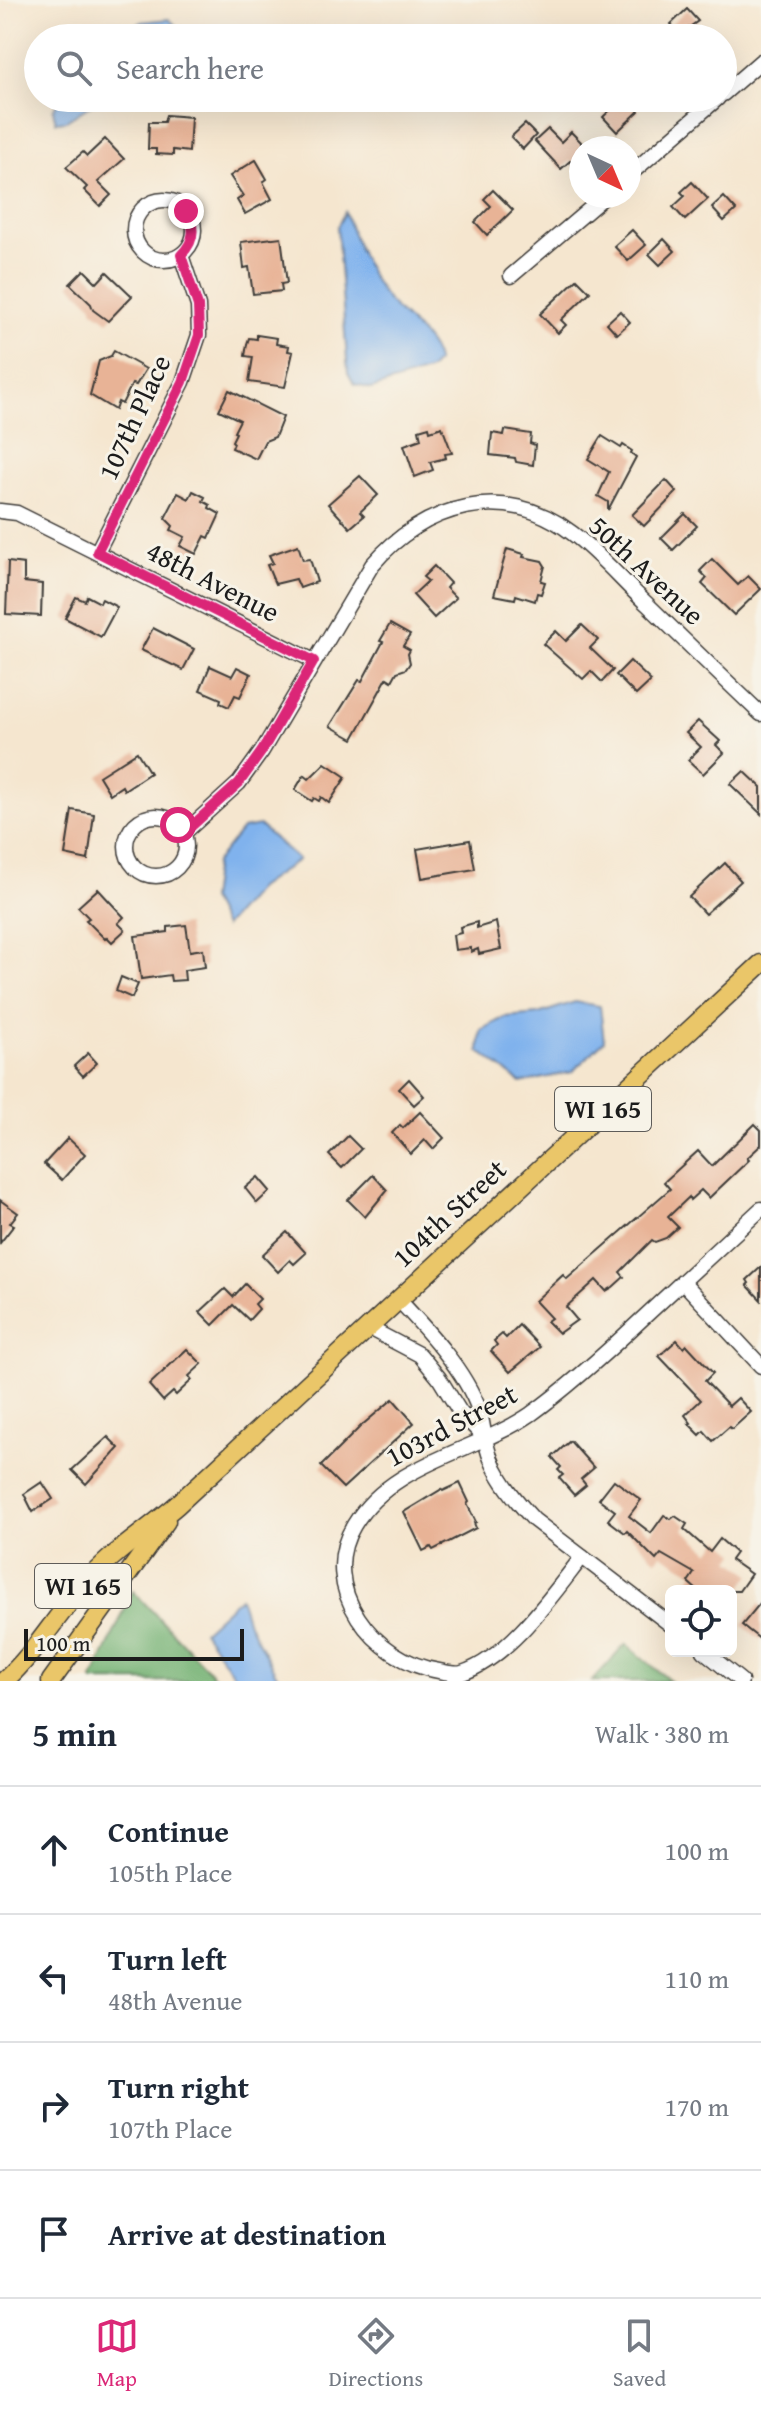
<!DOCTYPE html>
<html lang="en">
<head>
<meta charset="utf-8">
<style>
	:root { --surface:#fff; --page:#f6f6f7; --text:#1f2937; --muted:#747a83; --line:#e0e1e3; --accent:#db2777 }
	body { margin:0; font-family:"Gentium Book Plus",serif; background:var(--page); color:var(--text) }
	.controls { position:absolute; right:24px; bottom:24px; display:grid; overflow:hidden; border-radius:12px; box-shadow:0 8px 32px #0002 }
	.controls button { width:72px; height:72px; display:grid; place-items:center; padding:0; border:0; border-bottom:2px solid var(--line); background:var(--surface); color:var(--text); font:40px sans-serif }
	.compass { position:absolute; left:569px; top:136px; width:72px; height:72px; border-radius:50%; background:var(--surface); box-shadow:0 8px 32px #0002; rotate:136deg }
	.scale { position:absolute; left:24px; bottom:20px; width:220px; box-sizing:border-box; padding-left:8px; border:4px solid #1c1c1c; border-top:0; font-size:22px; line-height:28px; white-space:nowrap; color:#1c1c1c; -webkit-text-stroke:6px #f7f3e8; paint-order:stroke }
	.stop { position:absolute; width:24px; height:24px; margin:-18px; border:6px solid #db2777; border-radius:50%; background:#fff }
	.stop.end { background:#db2777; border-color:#fff; box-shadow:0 2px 8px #0008 }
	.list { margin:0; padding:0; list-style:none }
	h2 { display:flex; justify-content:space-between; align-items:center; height:104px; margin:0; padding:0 32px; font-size:34px }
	h2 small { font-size:26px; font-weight:400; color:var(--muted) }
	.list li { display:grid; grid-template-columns:52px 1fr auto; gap:24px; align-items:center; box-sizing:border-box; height:128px; padding:0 32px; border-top:2px solid var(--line) }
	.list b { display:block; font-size:30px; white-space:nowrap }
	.list p { margin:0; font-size:26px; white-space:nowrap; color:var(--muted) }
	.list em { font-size:26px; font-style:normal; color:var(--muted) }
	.icon { flex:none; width:44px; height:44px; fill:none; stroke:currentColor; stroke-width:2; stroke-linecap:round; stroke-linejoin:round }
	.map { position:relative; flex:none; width:761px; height:1681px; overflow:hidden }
	.search { position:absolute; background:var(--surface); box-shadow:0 8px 32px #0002; left:24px; right:24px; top:24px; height:88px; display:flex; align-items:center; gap:20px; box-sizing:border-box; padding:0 28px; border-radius:44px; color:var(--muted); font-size:30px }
	.sheet { height:616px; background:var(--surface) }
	nav { display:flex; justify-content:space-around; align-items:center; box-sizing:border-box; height:112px; border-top:2px solid var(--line); background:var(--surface); font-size:22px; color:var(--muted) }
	nav a { display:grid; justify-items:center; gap:4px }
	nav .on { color:var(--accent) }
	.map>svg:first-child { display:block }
</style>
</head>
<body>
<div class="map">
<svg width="761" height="1681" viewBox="0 0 761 1681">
	<rect width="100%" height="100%" fill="#f7f3e8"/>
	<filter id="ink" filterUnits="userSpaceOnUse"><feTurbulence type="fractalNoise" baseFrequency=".0125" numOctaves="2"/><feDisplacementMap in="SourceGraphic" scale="16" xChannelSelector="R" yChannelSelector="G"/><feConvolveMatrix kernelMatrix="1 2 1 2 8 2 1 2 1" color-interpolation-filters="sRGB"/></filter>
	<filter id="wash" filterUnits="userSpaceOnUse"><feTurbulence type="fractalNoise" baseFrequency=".006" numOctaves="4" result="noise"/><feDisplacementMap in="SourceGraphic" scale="32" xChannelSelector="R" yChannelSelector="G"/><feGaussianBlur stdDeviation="1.8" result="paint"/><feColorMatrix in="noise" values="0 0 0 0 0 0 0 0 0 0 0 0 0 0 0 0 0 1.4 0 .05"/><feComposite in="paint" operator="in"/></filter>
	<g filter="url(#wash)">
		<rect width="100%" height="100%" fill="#f5e6cf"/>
		<!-- forest -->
		<g fill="#72b172" stroke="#476647" stroke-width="2">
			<polygon points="133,1591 219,1681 92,1681"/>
			<polygon points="626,1644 670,1681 592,1681"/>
		</g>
		<!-- water -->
		<g fill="#80b2ed" stroke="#4e6784" stroke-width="2">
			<polygon points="169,19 182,31 183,38 117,38 142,22"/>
			<polygon points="60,98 102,98 66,121 56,122 53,110"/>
			<path d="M345 212C356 243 366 271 386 298 402 319 431 335 437 361L430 370 371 389 354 384 348 373 337 227Z"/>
			<polygon points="260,826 298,860 258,888 224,927 210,899 215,863 242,829"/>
			<polygon points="575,1002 600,1006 604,1041 572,1072 521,1083 479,1051 481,1030 505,1017 538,1014"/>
			<polygon points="240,1597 248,1623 280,1681 238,1681 203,1631"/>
		</g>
		<g id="blocks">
			<!-- building -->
			<g fill="#e8b396">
				<polygon points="687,9 698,21 680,34 671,24"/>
				<polygon points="623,98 627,98 639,111 617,132 603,117"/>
				<polygon points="166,115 191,117 189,152 173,150 173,155 156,154 156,149 148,149 149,122 164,122"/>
				<polygon points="525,124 536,135 523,149 511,137"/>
				<polygon points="548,129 561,142 571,132 581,142 581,159 574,166 570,161 561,169 535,141"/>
				<polygon points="105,139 124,159 98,182 111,195 100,206 84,190 87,187 66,167 83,152 87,156"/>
				<polygon points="256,160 267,179 263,182 272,199 245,214 237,200 243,196 230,176"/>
				<polygon points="692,182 708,199 685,220 673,207 685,196 681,192"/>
				<polygon points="493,190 513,210 487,235 475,222 491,206 484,199"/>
				<polygon points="724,197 736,210 724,221 712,208"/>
				<polygon points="632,230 646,245 628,261 614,246"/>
				<polygon points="281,237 287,283 281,284 282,291 253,294 249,267 244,268 241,242"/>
				<polygon points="664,239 675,251 660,265 649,254"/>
				<polygon points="84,270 97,283 107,272 132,296 108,321 93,310 91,304 70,284"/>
				<polygon points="577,279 590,292 561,320 566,325 558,333 540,314"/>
				<polygon points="620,311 630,322 617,334 607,323"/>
				<polygon points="257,335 277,338 276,344 289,346 288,351 293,352 285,387 249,382 253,357 245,356 247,344 249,338 257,339"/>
				<polygon points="114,351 146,369 136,385 132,384 122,404 118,402 115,410 90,395 99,361 111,356"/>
				<polygon points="229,390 283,417 275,437 265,441 256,459 232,448 234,443 232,441 236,433 234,432 240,420 219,410"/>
				<polygon points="429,427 430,431 442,427 452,453 445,454 446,458 430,462 433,470 415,477 404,445 421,439 419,430"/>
				<polygon points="505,430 531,434 530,443 535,445 533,465 516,462 515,458 490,455 492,433 504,435"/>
				<polygon points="602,436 621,448 623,445 632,451 631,453 636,457 608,510 608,502 598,496 609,472 588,459"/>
				<polygon points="360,476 378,495 360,512 364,516 350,528 328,504"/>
				<polygon points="666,480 677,492 644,526 632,515"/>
				<polygon points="193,491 205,497 203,501 210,505 209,508 220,514 209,538 205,536 196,554 180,546 185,537 171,530 173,526 165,518 178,493 189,499"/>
				<polygon points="685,514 697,526 673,550 661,538"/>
				<polygon points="298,545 303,560 310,559 317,582 300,588 296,579 275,584 267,565 273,563 269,555"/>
				<polygon points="507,549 524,554 523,557 542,561 545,566 541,581 545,582 541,594 537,593 535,601 516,595 515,599 494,595"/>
				<polygon points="712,559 738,585 748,576 761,589 734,615 702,584 707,578 700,571"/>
				<polygon points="8,562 24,564 24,582 42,584 41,616 6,614"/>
				<polygon points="434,566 450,583 446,588 456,598 434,618 413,595 428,581 423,577"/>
				<polygon points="87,596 100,603 102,599 117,607 101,637 65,618 76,597 85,601"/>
				<polygon points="390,624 410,635 403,646 410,650 408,654 410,663 406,669 397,672 392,681 387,678 353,739 330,726 359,680 362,681 383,642 380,641"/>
				<polygon points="582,625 598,640 590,648 613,670 602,682 591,671 583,679 543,644 556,631 566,641"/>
				<polygon points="153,628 194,649 183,670 141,650"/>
				<polygon points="630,661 651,681 636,695 616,675"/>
				<polygon points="210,666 232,676 237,667 251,674 240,697 235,695 229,707 220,703 221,699 200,690"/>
				<polygon points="698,721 720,741 716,745 724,753 703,774 688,760 701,747 686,733"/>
				<polygon points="137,752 150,773 124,790 122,786 110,794 99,776"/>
				<polygon points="325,763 346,777 329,803 321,797 319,801 314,798 312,801 295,790 304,775 309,779"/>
				<polygon points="744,771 761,787 761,814 730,784"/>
				<polygon points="72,810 94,814 88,860 65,855"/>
				<polygon points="470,840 475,869 422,878 417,849"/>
				<polygon points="725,863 741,881 705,914 689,897"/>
				<polygon points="98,889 124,917 118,923 125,930 112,942 107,937 105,939 86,920 89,918 78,907"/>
				<polygon points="477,922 477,928 496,922 501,949 479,954 478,949 471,952 471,948 455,950 453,935 461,933 460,927"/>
				<polygon points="186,925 190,951 203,949 205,967 184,970 185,980 171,981 170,975 141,979 135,936 168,932 168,927"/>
				<polygon points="121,977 138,984 132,998 116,991"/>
				<polygon points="88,1053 97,1063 83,1076 74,1066"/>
				<polygon points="409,1079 424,1096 414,1105 399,1089"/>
				<polygon points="420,1112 444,1138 433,1149 425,1140 411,1154 392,1133 400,1125 403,1128"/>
				<polygon points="755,1124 761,1130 761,1145 747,1158 749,1160 709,1198 701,1190 690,1200 689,1197 668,1217 678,1227 666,1238 655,1242 652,1240 620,1272 624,1277 613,1287 606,1291 596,1280 566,1307 577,1320 559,1333 547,1321 551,1318 535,1301 563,1275 567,1279 670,1189 664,1182 698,1151 712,1166"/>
				<polygon points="348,1136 361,1149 342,1168 329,1155"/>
				<polygon points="68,1138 85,1154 62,1180 44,1164"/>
				<polygon points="373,1175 387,1190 365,1217 348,1200"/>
				<polygon points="258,1177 270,1191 257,1203 245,1188"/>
				<polygon points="0,1200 18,1213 10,1223 14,1225 0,1243"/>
				<polygon points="287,1232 306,1253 294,1264 290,1260 278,1272 262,1255"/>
				<polygon points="761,1267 761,1300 747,1285 749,1283 747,1280"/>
				<polygon points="245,1284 260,1299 255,1304 259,1309 249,1320 233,1305 213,1325 200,1312 225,1289 233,1297"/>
				<polygon points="519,1325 540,1347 510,1372 491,1351 497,1345 494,1341 502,1334 506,1338"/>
				<polygon points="677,1340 684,1348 687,1345 713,1373 705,1381 729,1406 738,1398 751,1412 732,1429 729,1427 713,1441 704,1431 700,1435 689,1424 691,1423 685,1415 701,1400 659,1356"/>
				<polygon points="187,1349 202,1364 189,1376 192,1380 176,1395 173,1392 163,1401 149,1385"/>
				<polygon points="393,1399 414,1423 343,1488 321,1466 361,1426"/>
				<polygon points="108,1437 119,1448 86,1484 72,1470"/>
				<polygon points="570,1441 594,1468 581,1479 586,1485 574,1495 559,1478 563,1475 558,1470 561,1467 552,1457"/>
				<polygon points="614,1480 641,1500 629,1516 651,1533 664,1515 671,1519 675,1516 687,1524 684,1529 710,1552 720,1539 736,1553 731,1560 751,1574 739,1591 698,1591 688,1582 694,1573 661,1554 656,1560 627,1531 625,1533 608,1520 615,1511 599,1499"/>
				<polygon points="42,1482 53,1499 33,1512 24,1494"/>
				<polygon points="460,1483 469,1502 467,1504 476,1522 474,1523 476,1528 433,1550 431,1547 423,1551 404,1512 442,1489 443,1491"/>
				<polygon points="761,1602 761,1640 742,1625"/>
			</g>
		</g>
	</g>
	<g filter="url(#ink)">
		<use href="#blocks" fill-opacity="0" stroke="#3d3a37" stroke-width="2"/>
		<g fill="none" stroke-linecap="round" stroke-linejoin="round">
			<!-- minor casing -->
			<g stroke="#3d3a37" stroke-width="17">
				<g id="minor">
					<polyline points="723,94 761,61"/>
					<polyline points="629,175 718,98"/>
					<circle cx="164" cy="230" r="30"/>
					<polyline points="511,276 605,196"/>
					<polyline points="0,511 17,513 314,661"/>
					<polyline points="97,552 183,382 199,335 198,306 181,255"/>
					<circle cx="156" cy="846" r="30"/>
					<path d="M184 833 239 783 262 751 372 565C423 505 504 481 572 533 599 553 622 581 647 604 685 641 723 678 761 714"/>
					<polyline points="683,1282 761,1366"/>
					<path d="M398 1299C426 1329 465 1370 479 1410 484 1426 484 1443 491 1459 500 1482 517 1502 534 1520L671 1625"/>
					<polyline points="367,1327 420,1355 439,1378 460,1412 484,1437"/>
					<path d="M582 1557C553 1594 509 1658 462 1673 456 1675 446 1672 439 1671 375 1662 316 1587 354 1525 392 1462 474 1453 531 1414 570 1386 606 1353 641 1320 681 1283 721 1246 761 1209"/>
					<polyline points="704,1651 741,1681"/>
				</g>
			</g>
			<!-- major casing -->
			<g stroke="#3d3a37" stroke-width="21">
				<g id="major">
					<path d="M4 1681C38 1651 59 1610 91 1577 117 1549 148 1530 177 1505L761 964"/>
					<polyline points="51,1681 166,1521"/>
				</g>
			</g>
			<!-- minor -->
			<use href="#minor" stroke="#fff" stroke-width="14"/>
			<!-- major -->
			<use href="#major" stroke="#eac669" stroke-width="18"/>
		</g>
	</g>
	<g fill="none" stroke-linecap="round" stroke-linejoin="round" filter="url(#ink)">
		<!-- route -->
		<path stroke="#db2777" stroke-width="10" d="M178 825 184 833 239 783 262 751 314 661 97 552 183 382 199 335 198 306 181 255C195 241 196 227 186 211"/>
	</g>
	<g text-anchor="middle" stroke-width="6" stroke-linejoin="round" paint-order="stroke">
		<!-- shield labels -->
		<g fill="#f7f3e8" stroke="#5e5c59" stroke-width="2">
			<rect x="555" y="1087" width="96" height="44" rx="6"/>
			<rect x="35" y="1564" width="96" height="44" rx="6"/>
		</g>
		<g font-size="26" font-weight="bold" fill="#1c1c1c">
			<text x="603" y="1118">WI 165</text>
			<text x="83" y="1595">WI 165</text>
		</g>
		<!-- street labels -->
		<g font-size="28" fill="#1c1c1c" stroke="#f7f3e8">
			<text transform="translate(134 417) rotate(-65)" y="10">107th Place</text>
			<text transform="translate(647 570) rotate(43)" y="10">50th Avenue</text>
			<text transform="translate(213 581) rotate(27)" y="10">48th Avenue</text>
			<text transform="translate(449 1213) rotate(-43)" y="10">104th Street</text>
			<text transform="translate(451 1425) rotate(-28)" y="10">103rd Street</text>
		</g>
	</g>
</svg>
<div class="controls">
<button><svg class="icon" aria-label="locate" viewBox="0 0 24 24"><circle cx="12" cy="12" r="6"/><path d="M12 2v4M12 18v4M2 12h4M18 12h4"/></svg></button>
</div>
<svg class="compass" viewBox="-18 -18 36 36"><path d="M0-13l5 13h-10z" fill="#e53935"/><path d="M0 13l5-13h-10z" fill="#747a83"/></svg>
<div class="scale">100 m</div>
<div class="stop" style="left:178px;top:825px"></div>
<div class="stop end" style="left:186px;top:211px"></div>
<div class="search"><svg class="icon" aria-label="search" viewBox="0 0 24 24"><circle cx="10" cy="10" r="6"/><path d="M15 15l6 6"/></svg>Search here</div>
</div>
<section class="sheet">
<h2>5 min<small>Walk · 380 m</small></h2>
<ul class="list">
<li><svg class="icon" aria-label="ahead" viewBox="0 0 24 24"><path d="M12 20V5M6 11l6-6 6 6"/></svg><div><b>Continue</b><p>105th Place</p></div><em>100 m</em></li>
<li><svg class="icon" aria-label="left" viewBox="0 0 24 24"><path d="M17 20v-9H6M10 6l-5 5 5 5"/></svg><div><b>Turn left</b><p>48th Avenue</p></div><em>110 m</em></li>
<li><svg class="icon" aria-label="right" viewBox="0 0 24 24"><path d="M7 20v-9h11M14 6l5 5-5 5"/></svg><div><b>Turn right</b><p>107th Place</p></div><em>170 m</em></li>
<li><svg class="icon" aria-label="arrive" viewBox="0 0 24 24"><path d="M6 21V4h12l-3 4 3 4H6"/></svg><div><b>Arrive at destination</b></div></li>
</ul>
</section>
<nav>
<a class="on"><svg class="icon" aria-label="map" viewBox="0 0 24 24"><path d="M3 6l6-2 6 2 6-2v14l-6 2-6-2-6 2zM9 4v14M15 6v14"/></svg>Map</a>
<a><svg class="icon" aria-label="directions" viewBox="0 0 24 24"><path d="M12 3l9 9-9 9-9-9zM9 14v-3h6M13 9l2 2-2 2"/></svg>Directions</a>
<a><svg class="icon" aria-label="saved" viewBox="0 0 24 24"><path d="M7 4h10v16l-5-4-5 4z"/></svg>Saved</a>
</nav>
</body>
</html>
